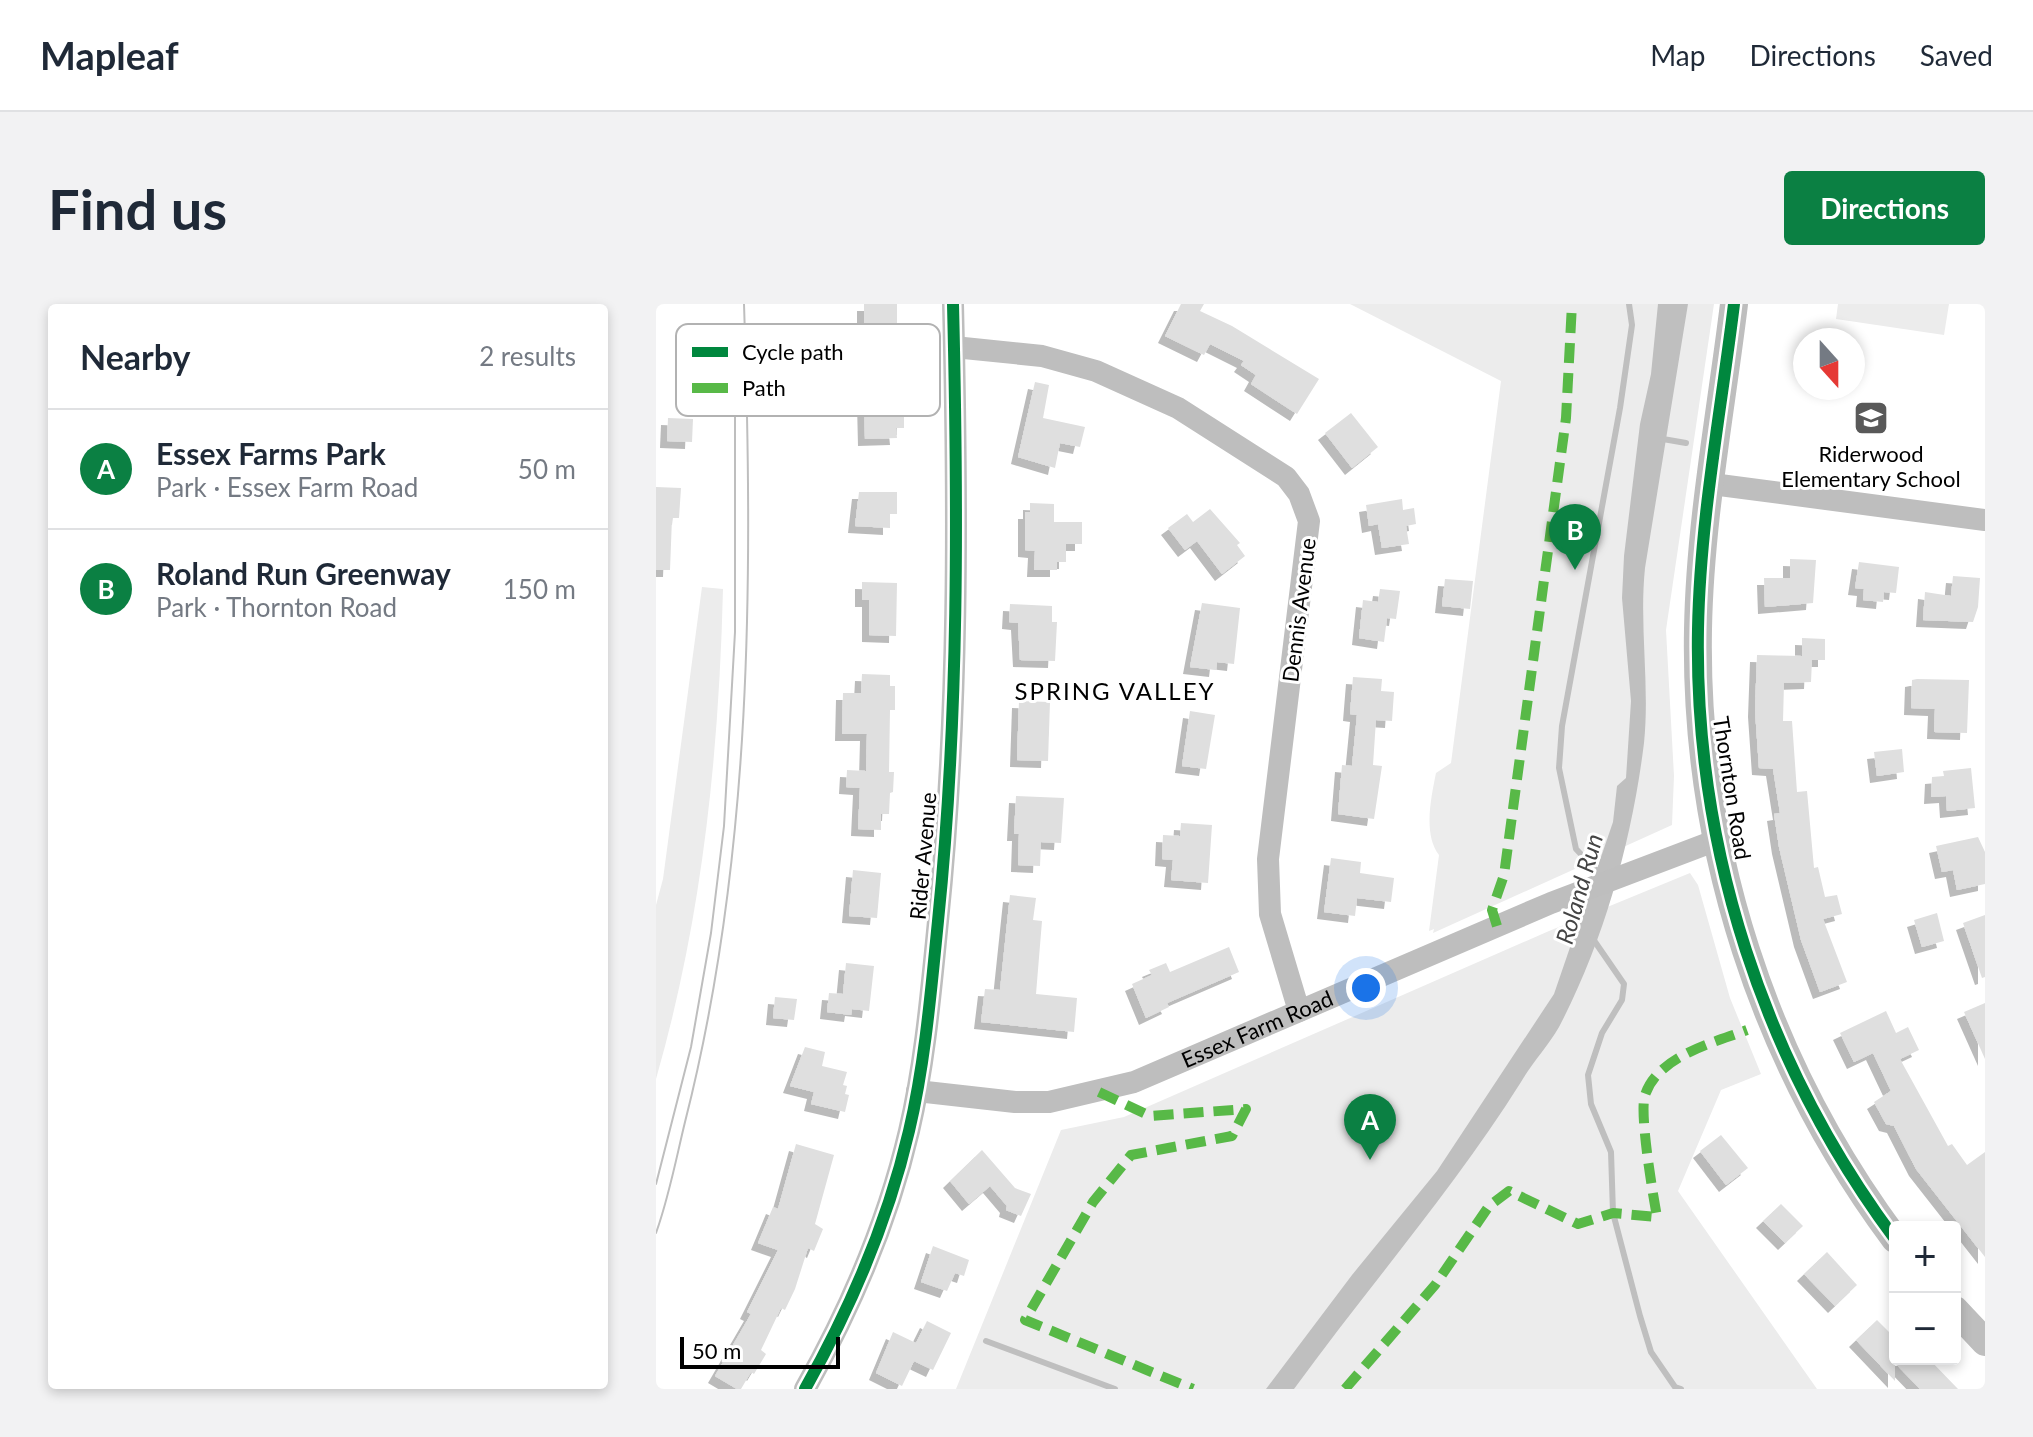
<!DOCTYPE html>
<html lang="en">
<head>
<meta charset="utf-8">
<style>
	:root { --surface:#fff; --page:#f2f2f3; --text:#1f2937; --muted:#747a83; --line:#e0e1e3; --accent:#0b8043 }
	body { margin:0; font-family:Lato,sans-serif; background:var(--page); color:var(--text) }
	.controls { position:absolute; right:24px; bottom:24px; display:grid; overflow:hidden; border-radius:8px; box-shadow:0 4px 12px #0003 }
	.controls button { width:72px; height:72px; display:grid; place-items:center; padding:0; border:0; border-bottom:2px solid var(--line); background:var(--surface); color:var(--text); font:40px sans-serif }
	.compass { position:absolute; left:1137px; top:24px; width:72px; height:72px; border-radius:50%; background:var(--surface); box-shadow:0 4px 12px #0003; rotate:159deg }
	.scale { position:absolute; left:24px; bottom:20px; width:160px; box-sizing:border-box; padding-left:8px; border:4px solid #000; border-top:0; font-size:22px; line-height:28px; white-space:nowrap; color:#000; -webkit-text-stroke:6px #fff; paint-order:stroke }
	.you { position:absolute; left:710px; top:684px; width:28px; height:28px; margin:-20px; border:6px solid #fff; border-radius:50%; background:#1a73e8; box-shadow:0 0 0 12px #1a73e833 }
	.badge { display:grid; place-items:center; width:52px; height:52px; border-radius:50%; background:var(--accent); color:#fff; font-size:26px; font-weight:700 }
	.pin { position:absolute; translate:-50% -66px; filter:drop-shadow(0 2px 4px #0008) }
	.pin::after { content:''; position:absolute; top:42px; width:28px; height:24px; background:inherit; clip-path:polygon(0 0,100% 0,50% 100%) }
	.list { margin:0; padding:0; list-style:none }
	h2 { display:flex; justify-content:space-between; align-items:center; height:104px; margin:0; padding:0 32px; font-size:34px }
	h2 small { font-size:26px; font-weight:400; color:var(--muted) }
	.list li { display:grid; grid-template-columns:52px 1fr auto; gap:24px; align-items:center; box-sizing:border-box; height:120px; padding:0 32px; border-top:2px solid var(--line) }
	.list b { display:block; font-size:30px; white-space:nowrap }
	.list p { margin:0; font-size:26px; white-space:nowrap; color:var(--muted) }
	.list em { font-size:26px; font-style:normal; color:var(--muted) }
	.map { position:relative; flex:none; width:1329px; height:1085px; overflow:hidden; border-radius:8px }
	header { display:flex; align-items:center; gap:48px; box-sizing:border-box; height:112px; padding:0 40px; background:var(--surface); border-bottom:2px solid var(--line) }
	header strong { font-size:38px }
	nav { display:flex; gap:44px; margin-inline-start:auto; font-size:28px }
	.intro { display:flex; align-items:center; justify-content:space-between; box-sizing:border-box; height:192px; padding:0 48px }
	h1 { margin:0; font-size:56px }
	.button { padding:20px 36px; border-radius:8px; background:var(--accent); color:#fff; font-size:28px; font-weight:700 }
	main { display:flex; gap:48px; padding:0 48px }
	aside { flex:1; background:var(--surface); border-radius:8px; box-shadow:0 4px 12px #0003 }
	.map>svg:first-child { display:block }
</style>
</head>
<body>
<header>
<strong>Mapleaf</strong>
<nav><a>Map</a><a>Directions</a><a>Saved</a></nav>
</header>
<div class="intro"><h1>Find us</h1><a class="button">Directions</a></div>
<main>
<aside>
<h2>Nearby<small>2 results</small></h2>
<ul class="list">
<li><span class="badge">A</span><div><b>Essex Farms Park</b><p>Park · Essex Farm Road</p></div><em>50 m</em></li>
<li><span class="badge">B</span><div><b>Roland Run Greenway</b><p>Park · Thornton Road</p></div><em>150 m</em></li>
</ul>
</aside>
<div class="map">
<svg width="1329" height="1085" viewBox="0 0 1329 1085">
	<defs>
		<filter id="shadow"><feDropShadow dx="-7" dy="7" stdDeviation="0" flood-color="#0004"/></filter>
	</defs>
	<rect width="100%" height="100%" fill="#fff"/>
	<!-- green -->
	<g fill="#ececec">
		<path d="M694 0H1058L1010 326 1018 472 1016 521 777 629 778 625 773 627 783 551C767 530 775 494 780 469L795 459 845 77Z"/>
		<polygon points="1182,0 1293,0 1288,31 1180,15"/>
		<path d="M46 283 67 285C63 451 46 615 0 775V601L7 575Z"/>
		<polygon points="1034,569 1042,581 1074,694 1105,770 1065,786 1022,887 1161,1085 300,1085 405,826 468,813 893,627"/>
	</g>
	<!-- water -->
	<path fill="#bfbfbf" d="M1002 0H1032L989 264C983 322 994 381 988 439 976 536 948 637 903 723 892 742 876 759 865 778 797 886 713 982 638 1085H610L696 971 781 867 898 690 957 518 961 482 970 474 975 397 966 294 968 252 984 120 995 70Z"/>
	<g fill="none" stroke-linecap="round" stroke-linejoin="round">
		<!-- stream -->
		<g stroke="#bfbfbf" stroke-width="6">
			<polyline points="1007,135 1030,139"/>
			<polyline points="944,570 920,545 903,464 906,422 964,104 976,21 973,0"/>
			<polyline points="937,635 968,680 966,696 946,729 932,771 935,800 955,848 957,909 984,1012 995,1048 1019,1083 1025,1085"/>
			<polyline points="330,1037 459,1085"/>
		</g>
	</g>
	<!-- building -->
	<g fill="#dfdfdf" filter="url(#shadow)">
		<rect x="208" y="0" width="33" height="31"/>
		<polygon points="525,0 548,0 544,7 576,22 663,75 641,110 595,80 600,71 585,61 588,57 554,40 548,51 509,32"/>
		<polygon points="379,78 393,81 387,114 429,123 424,143 404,139 399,164 362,153"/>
		<polygon points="208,93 240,93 240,101 248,101 248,124 240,124 241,134 209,135"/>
		<polygon points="695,109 722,143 696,164 669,129"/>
		<polygon points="12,114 37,115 36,138 11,137"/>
		<polygon points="0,183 25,184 23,214 16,214 14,266 0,266"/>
		<polygon points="203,188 241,188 241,210 234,210 234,224 199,222"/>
		<polygon points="746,195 747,206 758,204 760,220 750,222 753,240 726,244 722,220 713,222 710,201"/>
		<polygon points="374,199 398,200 398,218 426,218 426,240 410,240 410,258 401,258 401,266 378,266 379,247 369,246 369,208 374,208"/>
		<polygon points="554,205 584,239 581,241 589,252 566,270 541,237 529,246 512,224 531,210 537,218"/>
		<polygon points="1134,255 1160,256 1157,299 1109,303 1108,274 1134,274"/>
		<polygon points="1203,258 1243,263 1240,289 1228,288 1227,298 1207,296 1208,285 1199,284"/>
		<polygon points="1297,272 1324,274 1322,303 1317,318 1267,316 1269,288 1295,292"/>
		<polygon points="789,275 817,277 814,305 786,302"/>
		<polygon points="206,278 241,279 240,332 213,331 213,296 206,296"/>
		<polygon points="724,285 744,287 740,315 731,314 728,338 703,334 707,296 722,298"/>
		<polygon points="546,299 584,304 578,360 561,358 560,366 534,363"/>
		<polygon points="354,300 396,302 396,318 401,318 399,357 364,356 362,319 353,318"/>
		<polygon points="1146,334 1169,335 1169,356 1156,356 1155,378 1128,379 1127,417 1136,417 1141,488 1151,487 1158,564 1162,563 1169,593 1181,591 1186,610 1167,615 1191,678 1164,688 1145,636 1123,543 1118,510 1124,509 1117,465 1103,464 1099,406 1101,351 1146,352"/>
		<polygon points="206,370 234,371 234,382 239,382 239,406 234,406 233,468 238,468 237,488 234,489 233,510 225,510 225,526 202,525 204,484 190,483 191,466 210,467 211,430 186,430 187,389 205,389"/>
		<polygon points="697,373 726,375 725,387 738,388 736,417 720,416 717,461 726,462 718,515 682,510 686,461 696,462 701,411 694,410"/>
		<polygon points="1261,375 1313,376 1311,429 1278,428 1279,405 1255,404 1256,376"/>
		<polygon points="363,397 394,398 392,457 361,456"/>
		<polygon points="534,407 559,411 550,465 526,462"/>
		<polygon points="1246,445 1248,468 1221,472 1218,448"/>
		<polygon points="1315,464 1319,504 1291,507 1290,492 1275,493 1276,473 1288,472 1287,467"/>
		<polygon points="360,492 408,494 405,539 385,538 384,562 362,561 363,530 358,530"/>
		<polygon points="525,519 556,521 552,579 515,576 517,556 506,555 507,531 524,532"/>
		<polygon points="1322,533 1329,548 1329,580 1301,586 1297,566 1286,568 1280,542"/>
		<polygon points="675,554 705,558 704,569 738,574 735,598 701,594 699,612 668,608"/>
		<polygon points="197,566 225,569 221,614 193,612"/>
		<polygon points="354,591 380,594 377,616 386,617 380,690 421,694 418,728 325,718 329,685 344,686"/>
		<polygon points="1281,609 1288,637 1266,643 1258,616"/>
		<polygon points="1329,611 1329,673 1326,674 1307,619"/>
		<polygon points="573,643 583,668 511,699 513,703 490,714 476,680 496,671 493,666 510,659 514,668"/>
		<polygon points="190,659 218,662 213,707 196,705 195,711 171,708 173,689 187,690"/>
		<polygon points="119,693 141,695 138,716 117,714"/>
		<polygon points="1329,699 1329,755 1308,708"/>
		<polygon points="1230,707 1240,729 1252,723 1263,746 1244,755 1292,842 1296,840 1311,861 1329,848 1329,953 1260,865 1238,822 1230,820 1218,798 1235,787 1217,749 1198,758 1184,729"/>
		<polygon points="149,743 169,748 166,762 191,768 187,781 191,782 189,790 193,791 189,808 155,800 158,788 134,782"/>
		<polygon points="1065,831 1092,864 1070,881 1044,847"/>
		<polygon points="140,840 178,851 159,920 167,925 158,947 152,944 139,985 129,1006 125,1004 105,1046 110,1050 98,1070 95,1068 85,1085 81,1085 59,1072 95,1010 91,1008 122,946 102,939 117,903 122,905"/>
		<polygon points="326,846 359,884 375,890 365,912 350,906 351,902 334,882 313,900 294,877"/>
		<polygon points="1125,900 1147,922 1129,939 1107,917"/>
		<polygon points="277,942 313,956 308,972 299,969 291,987 265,978"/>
		<polygon points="1171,948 1201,981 1179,1002 1148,970"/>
		<polygon points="1221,1016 1239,1034 1239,1055 1273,1055 1302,1085 1264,1085 1239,1059 1239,1077 1200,1036"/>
		<polygon points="271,1017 295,1029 277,1066 258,1057 246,1082 220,1069 237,1028 260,1039"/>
	</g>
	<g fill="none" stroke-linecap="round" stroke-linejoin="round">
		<!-- minor -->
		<g stroke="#bebebe" stroke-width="22">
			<polyline points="298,43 386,52 440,67 522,104 630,173 643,190 653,217 612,555 614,610 643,707"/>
			<polyline points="1056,180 1329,216"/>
			<path id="s1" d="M261 787 359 798H393L478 778 895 599 1061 536"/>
			<path d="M149 1085C194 1005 232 917 253 827 269 759 275 687 282 617 303 413 302 206 297 0"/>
		</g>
		<!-- tertiary -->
		<g stroke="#bebebe" stroke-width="28">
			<path d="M1078 0C1065 107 1044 216 1042 325 1038 544 1108 759 1239 935"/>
			<polyline points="1299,1006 1329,1038"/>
		</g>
		<!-- tram -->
		<g stroke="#bebebe" stroke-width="2">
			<polyline points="0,880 35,743 55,629 68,522 79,328 79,88"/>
			<path d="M0 929C13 893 20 855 29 818 97 551 97 274 88 0"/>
		</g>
		<!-- quiet -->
		<g stroke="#58b947" stroke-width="10" stroke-dasharray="20 10" stroke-linecap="butt">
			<polyline points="841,622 836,606 848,571 910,114 916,0"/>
			<polyline points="443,788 494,812 590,805 576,832 475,851 437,898 369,1016 537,1085"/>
			<path d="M689 1085 779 981 833 902 853 887 922 920 957 909 1001 913C997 891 983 809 989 791 1002 752 1057 739 1091 726"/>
		</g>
		<!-- cycleway casing -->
		<g stroke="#fff" stroke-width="17">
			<g id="cycleway">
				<path d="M1078 0C1065 107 1044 216 1042 325 1038 544 1108 759 1239 935"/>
				<path d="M149 1085C194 1005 232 917 253 827 269 759 275 687 282 617 303 413 302 206 297 0"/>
			</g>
		</g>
		<!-- cycleway -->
		<use href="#cycleway" stroke="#00873e" stroke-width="12"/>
	</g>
	<!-- icons -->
	<defs>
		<g id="school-square" transform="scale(1.8)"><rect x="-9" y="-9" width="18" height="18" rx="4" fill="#595959" stroke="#fff"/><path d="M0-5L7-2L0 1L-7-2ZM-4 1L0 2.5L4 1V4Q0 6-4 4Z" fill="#fff"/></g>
	</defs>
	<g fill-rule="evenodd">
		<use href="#school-square" x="1215" y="114"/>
	</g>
	<g text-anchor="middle" stroke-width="6" stroke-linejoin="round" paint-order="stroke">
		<!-- poi labels -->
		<g font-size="22" fill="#000" stroke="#fff">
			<text x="1215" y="158">Riderwood<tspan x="1215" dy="25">Elementary School</tspan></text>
		</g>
		<!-- street labels -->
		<g font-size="22" fill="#000" stroke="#fff">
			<text transform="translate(643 306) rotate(-83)" y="8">Dennis Avenue</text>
			<text transform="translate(1076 484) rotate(81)" y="8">Thornton Road</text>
			<text transform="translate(267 552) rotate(-85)" y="8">Rider Avenue</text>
			<text dy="8" stroke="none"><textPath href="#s1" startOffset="354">Essex Farm Road</textPath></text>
		</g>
		<!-- neighbourhood labels -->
		<g font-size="24" letter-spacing="2" fill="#000" stroke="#fff">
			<text x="459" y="396">SPRING VALLEY</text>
		</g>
		<!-- water labels -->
		<g font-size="24" font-style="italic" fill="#444" stroke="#fff">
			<text transform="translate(924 585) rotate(-74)" y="8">Roland Run</text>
		</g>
	</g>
	<!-- legend -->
	<rect x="20" y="20" width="264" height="92" rx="12" fill="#fff" stroke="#b2b2b2" stroke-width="2"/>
	<rect x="36" y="43" width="36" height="10" fill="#00873e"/>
	<rect x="36" y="79" width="36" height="10" fill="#58b947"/>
	<g font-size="22" fill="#000">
		<text x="86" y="56">Cycle path</text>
		<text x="86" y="92">Path</text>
	</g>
</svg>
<div class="controls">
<button>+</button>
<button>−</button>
</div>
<svg class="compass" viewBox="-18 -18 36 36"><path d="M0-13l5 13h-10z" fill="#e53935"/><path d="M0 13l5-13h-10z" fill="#747a83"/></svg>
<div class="scale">50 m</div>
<div class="you"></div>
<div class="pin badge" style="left:714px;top:856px">A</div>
<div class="pin badge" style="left:919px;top:266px">B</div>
</div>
</main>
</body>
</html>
